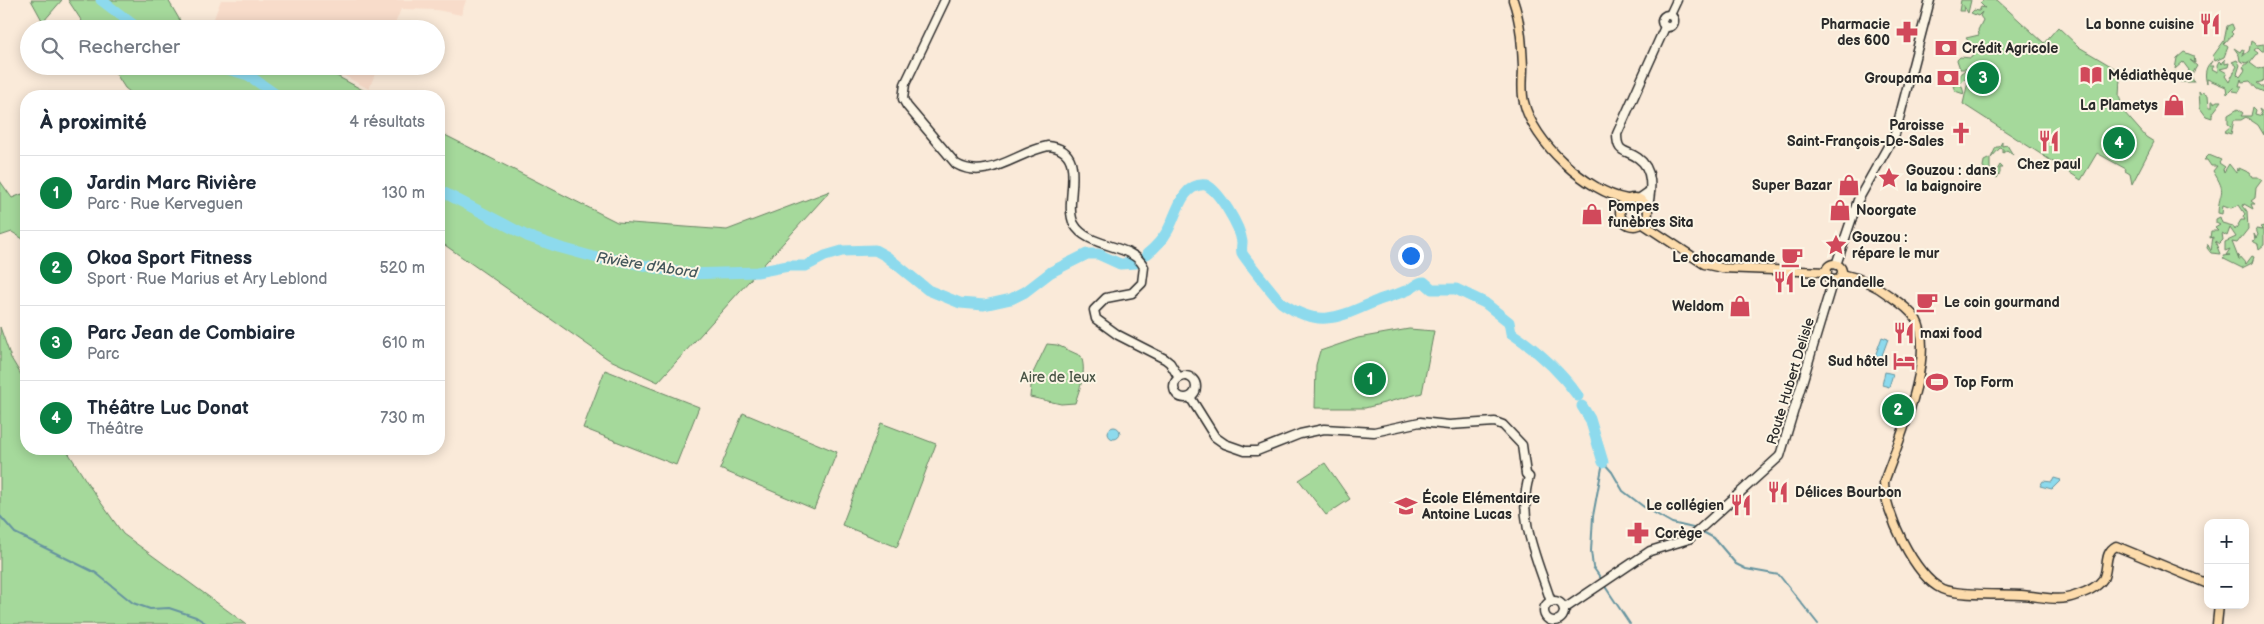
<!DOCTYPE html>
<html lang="fr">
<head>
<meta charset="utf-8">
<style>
	:root { --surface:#fff; --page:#f6f6f7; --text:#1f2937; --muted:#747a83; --line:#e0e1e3; --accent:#0b8043 }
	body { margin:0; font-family:"Balsamiq Sans",sans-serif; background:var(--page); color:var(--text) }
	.controls { position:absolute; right:15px; bottom:15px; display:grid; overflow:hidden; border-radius:10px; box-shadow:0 2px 12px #0003 }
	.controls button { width:45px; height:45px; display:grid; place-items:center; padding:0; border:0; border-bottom:1px solid var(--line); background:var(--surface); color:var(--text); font:25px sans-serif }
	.you { position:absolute; left:1410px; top:255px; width:18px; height:18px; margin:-12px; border:4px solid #fff; border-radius:50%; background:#1a73e8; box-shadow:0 0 0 8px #1a73e833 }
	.badge { display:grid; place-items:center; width:32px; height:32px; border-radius:50%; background:var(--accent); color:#fff; font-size:16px; font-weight:700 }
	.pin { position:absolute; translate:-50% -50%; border:2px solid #fff; box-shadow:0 1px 5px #0006 }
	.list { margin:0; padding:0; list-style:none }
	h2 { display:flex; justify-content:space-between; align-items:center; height:65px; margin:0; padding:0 20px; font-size:21px }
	h2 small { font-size:16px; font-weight:400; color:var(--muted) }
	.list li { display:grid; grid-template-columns:32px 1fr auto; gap:15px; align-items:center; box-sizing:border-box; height:75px; padding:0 20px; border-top:1px solid var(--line) }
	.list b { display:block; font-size:19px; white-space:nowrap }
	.list p { margin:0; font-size:16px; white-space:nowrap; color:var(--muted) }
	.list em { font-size:16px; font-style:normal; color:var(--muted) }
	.icon { flex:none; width:28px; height:28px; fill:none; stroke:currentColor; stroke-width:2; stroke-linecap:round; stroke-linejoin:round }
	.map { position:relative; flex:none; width:2264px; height:624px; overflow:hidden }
	.search { position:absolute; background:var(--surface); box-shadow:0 2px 12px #0003; left:20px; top:20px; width:425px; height:55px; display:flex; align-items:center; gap:12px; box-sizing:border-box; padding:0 18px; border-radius:28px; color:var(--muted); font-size:19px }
	.panel { position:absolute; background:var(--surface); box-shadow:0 2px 12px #0003; left:20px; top:90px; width:425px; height:365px; border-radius:20px }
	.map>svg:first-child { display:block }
</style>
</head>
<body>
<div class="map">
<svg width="2264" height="624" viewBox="0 0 2264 624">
	<rect width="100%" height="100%" fill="#faead9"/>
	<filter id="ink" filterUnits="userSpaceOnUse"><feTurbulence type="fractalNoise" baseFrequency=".02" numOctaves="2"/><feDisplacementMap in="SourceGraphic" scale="10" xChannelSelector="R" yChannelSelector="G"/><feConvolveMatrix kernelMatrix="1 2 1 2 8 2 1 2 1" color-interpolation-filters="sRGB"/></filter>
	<g filter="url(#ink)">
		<!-- built -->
		<g fill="#f8dcca">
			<polygon points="221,0 466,0 461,15 437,10 401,9 393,29 235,29 211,26"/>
			<polygon points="326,66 378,66 369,89"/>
		</g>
		<!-- green -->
		<g fill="#a5d99b" stroke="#688263">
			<polygon points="31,0 62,0 43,22"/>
			<polygon points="68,0 168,0 185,29 87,29"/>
			<polygon points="1961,0 1971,0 1968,13 1963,5 1964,11 1959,11"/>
			<polygon points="1983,0 1997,0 2044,43 2058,27 2079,47 2116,69 2120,78 2119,96 2124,112 2146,137 2154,142 2132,184 2130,174 2125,171 2126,169 2097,153 2081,180 1963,104 1970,73 1959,84 1962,86 1964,94 1955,91 1953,86 1958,84 1961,73 1967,69 1960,69 1957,60 1960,57 1971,58 1973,55 1970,43 1966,38 1979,35 1978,30 1983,20 1980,16 1982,12 1978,16 1971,13 1974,10 1979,11 1981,7 1985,8 1980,3"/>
			<polygon points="2232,24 2234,29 2231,32 2233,34 2224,44 2228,47 2224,57 2215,61 2213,56 2224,41 2227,26"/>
			<path d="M2251 41 2257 45 2264 44V51H2262L2258 47 2254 50 2258 53 2250 63 2258 69 2264 67V81L2257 83 2264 88V92L2257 89 2250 81 2242 82 2241 79 2239 86H2242L2239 92 2233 91 2234 87 2227 94 2226 87 2207 79V83C2204 76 2205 65 2213 61L2210 66H2214L2212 69 2218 72 2217 65 2219 61 2222 64 2225 59V64L2229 63 2228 67 2220 69 2227 73 2225 76 2229 82 2237 66 2232 62 2237 60 2240 65 2237 74 2240 77 2245 70 2243 67 2250 61 2246 63 2240 61 2239 55 2234 48 2240 52 2242 49 2244 50 2243 56 2249 51Z"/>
			<polygon points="2184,52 2194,56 2195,63 2190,60 2197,66 2191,76 2194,82 2180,82 2174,77 2173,74 2172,78 2164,74 2176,72 2179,79 2184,81 2189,70 2183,62 2175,69 2177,58"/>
			<polygon points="111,66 318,66 374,96 135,96 125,88"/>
			<polygon points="2199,91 2201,94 2203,92 2208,95 2209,107 2212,107 2212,101 2214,101 2214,103 2217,101 2222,101 2212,114 2212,118 2206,116 2200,108"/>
			<polygon points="2253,107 2256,110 2255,114 2262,116 2259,109 2264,113 2264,135 2258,125 2246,117 2241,120 2234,120 2231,134 2224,132 2231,126 2228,124 2228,115 2238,109 2243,113 2241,116 2251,116"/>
			<polygon points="439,132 617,222 727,230 830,191 658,382 608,359 439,241"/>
			<polygon points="2002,142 2002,146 2007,145 2013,155 2007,150 2003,153 2003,149 2000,148 1991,158 1996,147 1999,147"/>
			<path d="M2209 155 2221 160 2219 163 2225 167 2223 169 2224 172 2229 164 2236 173 2237 168 2239 171V168L2250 173 2252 177H2258L2262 180 2256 188 2255 198 2251 201 2255 204H2251L2253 209 2244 204 2243 206 2247 211 2248 229 2237 243 2232 242 2239 260 2238 255 2246 264 2252 256 2254 257 2252 263 2242 268 2224 259 2223 256 2230 255H2226L2230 249 2225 251V242L2236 237 2230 228 2227 236 2222 233 2223 240 2219 244 2215 241 2220 254 2211 253 2207 248 2208 244 2211 250 2213 237 2210 238 2211 231H2218L2215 228 2220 225 2216 223V219L2220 217 2222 223 2233 226 2235 230 2241 220H2245L2243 216 2245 214 2239 205 2231 208 2223 205 2222 214 2218 213C2219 189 2228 195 2213 171L2217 166H2211L2207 160H2204Z"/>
			<polygon points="1990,158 1990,172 1993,169 1996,172 2000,165 2003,168 2000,168 2000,173 1997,178 1983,168 1984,161"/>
			<polygon points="0,181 12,198 22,194 26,199 26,234 23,239 12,232 0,236"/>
			<polygon points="2264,226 2264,245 2259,249 2258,244 2252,241 2255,240 2254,234 2256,238 2258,235 2256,229 2263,230 2260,227"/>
			<polygon points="0,327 11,358 26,383 26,449 66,449 90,487 123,534 246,624 0,624"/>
			<polygon points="1409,329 1434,331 1422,393 1365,408 1315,408 1316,365 1320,351 1358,338"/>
			<path d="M1047 344 1057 345 1081 356C1087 372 1080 387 1075 403L1061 404 1030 397 1032 375Z"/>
			<polygon points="605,370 699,407 676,465 583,428"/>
			<polygon points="743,413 837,452 814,509 720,469"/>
			<polygon points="881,423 936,444 897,547 842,525"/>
			<polygon points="1325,463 1350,499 1326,515 1299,480"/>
		</g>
		<!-- water -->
		<g fill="#8ddaed" stroke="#66949f">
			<polygon points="1882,337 1888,339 1881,358 1875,356"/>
			<polygon points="1885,372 1893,374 1889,387 1882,385"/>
			<circle cx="1114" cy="433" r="6"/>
			<polygon points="2054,478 2061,480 2052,489 2040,486 2043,481 2052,482"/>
		</g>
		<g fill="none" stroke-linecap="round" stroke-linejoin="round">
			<!-- stream -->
			<g stroke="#66949f" stroke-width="2">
				<polyline points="1603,462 1612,472 1623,491 1644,507 1672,523 1697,529"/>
				<polyline points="0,516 15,533 96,573 133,603 150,609 169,608 196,617 207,624"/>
				<polyline points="1701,531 1714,538 1736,564 1746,569 1779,575 1818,624"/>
				<polyline points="1602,580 1593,567 1591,551 1593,516 1603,462"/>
				<polyline points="1604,585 1630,624"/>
			</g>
			<!-- river -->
			<g stroke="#8ddaed" stroke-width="11">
				<polyline points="101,0 139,29"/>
				<polyline points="217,66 248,75 278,96"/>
				<polyline points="439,190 527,236 558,247 601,259 619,260 686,274 757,272 788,266 806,266 825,256 842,251 875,250 886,256 928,290 960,303 984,305 1011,299 1025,292 1051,272 1087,254 1098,254 1120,264 1136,263"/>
				<path d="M1147 254C1156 247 1163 239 1168 230 1177 214 1182 182 1206 185 1219 191 1240 226 1242 242 1242 245 1241 249 1242 253 1243 256 1279 301 1282 303 1321 330 1341 316 1379 300 1388 297 1398 294 1408 290 1414 288 1417 282 1424 282L1432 289H1456L1485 303 1509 322 1511 333C1537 350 1560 371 1578 396"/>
				<polyline points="1582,406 1590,419 1603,462"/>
			</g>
			<!-- secondary casing -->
			<g stroke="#2b2b2b" stroke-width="11">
				<g id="secondary">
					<path d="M945 0 905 84 903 99 907 106 956 164C987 182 1017 152 1048 146 1091 150 1062 201 1074 224 1088 249 1133 243 1144 267L1142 283 1132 293 1106 298 1094 310 1096 319 1118 335 1165 359 1170 363 1179 378"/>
					<circle cx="1668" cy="21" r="6"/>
					<polyline points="1670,15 1677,0"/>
					<polyline points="1640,198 1650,191"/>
					<path d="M1648 206C1651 191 1654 169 1638 158 1625 149 1617 154 1617 134L1665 27"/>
					<polyline points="1836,265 1858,200 1895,134 1930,0"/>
					<circle cx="1185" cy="387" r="11"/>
					<path d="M1190 397 1215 437 1225 444 1245 451H1257L1300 434 1324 429 1374 432 1420 422 1449 425 1495 422 1503 425 1522 445 1526 474 1529 477C1516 518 1539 563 1551 602"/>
					<circle cx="1554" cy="611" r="10"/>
					<polyline points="1564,609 1650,551 1689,539 1780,456 1833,280"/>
				</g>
			</g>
			<!-- primary casing -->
			<g stroke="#2b2b2b" stroke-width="11">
				<g id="primary">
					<path d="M1513 0C1521 23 1522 44 1523 67 1523 78 1521 91 1524 102 1533 142 1587 192 1627 199"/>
					<circle cx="1634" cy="212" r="14"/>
					<polyline points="1643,224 1704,264 1722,268 1827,272"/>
					<circle cx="1834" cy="272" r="8"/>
					<path d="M1842 274C1860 278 1876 285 1890 296 1899 302 1910 310 1916 319 1937 355 1897 445 1884 482 1884 511 1915 577 1942 589 1958 596 2001 594 2021 595 2041 596 2058 603 2077 595 2086 592 2097 588 2103 579 2109 568 2103 553 2116 546L2208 584"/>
					<polyline points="2217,624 2219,605"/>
				</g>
			</g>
			<!-- secondary -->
			<use href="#secondary" stroke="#fcf5e5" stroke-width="8"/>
			<!-- primary -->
			<use href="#primary" stroke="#fddcac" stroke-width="8"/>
		</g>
	</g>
	<!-- icons -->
	<defs>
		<g id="restaurant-bare" transform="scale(1.725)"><path d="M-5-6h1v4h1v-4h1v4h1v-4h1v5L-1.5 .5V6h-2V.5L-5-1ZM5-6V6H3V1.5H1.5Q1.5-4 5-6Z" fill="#d1495b" stroke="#fcf5e5" stroke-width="2.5" paint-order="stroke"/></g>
		<g id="pharmacy-bare" transform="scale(1.725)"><path d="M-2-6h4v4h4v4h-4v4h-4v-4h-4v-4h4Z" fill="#d1495b" stroke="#fcf5e5" stroke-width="2.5" paint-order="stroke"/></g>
		<g id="bank-bare" transform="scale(1.725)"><path d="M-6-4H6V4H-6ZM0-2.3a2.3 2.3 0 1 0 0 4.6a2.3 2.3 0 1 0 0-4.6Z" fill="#d1495b" stroke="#fcf5e5" stroke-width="2.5" paint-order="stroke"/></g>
		<g id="library-bare" transform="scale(1.725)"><path d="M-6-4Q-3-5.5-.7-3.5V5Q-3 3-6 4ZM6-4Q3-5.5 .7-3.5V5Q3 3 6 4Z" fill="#d1495b" stroke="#fcf5e5" stroke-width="2.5" paint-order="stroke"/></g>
		<g id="shop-bare" transform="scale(1.725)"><path d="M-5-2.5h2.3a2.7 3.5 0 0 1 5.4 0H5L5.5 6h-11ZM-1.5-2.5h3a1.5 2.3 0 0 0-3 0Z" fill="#d1495b" stroke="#fcf5e5" stroke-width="2.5" paint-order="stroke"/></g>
		<g id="church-bare" transform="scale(1.725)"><path d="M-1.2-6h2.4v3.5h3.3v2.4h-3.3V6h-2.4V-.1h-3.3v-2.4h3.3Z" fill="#d1495b" stroke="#fcf5e5" stroke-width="2.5" paint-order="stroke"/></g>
		<g id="sight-bare" transform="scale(1.725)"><path d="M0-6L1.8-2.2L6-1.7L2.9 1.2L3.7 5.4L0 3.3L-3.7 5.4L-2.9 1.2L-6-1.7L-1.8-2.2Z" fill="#d1495b" stroke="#fcf5e5" stroke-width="2.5" paint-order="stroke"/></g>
		<g id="cafe-bare" transform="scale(1.725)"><path d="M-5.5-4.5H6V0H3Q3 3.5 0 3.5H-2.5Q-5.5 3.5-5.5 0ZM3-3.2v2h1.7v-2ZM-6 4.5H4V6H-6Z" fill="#d1495b" stroke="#fcf5e5" stroke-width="2.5" paint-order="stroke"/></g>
		<g id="hotel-bare" transform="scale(1.725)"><path d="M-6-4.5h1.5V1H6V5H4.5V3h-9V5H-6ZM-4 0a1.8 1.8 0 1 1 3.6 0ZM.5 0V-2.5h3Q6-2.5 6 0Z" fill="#d1495b" stroke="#fcf5e5" stroke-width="2.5" paint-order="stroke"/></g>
		<g id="stadium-bare" transform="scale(1.725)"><path d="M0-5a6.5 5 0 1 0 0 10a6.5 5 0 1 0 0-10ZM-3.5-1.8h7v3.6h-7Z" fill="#d1495b" stroke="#fcf5e5" stroke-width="2.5" paint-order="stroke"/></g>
		<g id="school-bare" transform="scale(1.725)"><path d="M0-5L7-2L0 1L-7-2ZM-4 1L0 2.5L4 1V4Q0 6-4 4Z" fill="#d1495b" stroke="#fcf5e5" stroke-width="2.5" paint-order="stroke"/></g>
	</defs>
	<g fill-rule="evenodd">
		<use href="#restaurant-bare" x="2210" y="24"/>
		<use href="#pharmacy-bare" x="1907" y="32"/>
		<use href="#bank-bare" x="1946" y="48"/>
		<use href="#library-bare" x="2091" y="75"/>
		<use href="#bank-bare" x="1948" y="78"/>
		<use href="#shop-bare" x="2174" y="105"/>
		<use href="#church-bare" x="1961" y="133"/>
		<use href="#restaurant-bare" x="2049" y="141"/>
		<use href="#sight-bare" x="1889" y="178"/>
		<use href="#shop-bare" x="1849" y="185"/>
		<use href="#shop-bare" x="1840" y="210"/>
		<use href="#shop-bare" x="1592" y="214"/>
		<use href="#sight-bare" x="1836" y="245"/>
		<use href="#cafe-bare" x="1792" y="257"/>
		<use href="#restaurant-bare" x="1784" y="282"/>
		<use href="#cafe-bare" x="1927" y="302"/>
		<use href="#shop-bare" x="1740" y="306"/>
		<use href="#restaurant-bare" x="1904" y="333"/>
		<use href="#hotel-bare" x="1904" y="361"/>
		<use href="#stadium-bare" x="1937" y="382"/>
		<use href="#restaurant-bare" x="1778" y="492"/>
		<use href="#restaurant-bare" x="1741" y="505"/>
		<use href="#school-bare" x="1406" y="506"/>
		<use href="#pharmacy-bare" x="1638" y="533"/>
	</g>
	<g text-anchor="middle" stroke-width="4" stroke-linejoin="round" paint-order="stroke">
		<!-- poi labels -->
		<g font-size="14" font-weight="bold" fill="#2b2b2b" stroke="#fcf5e5" text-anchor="start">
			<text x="1890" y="29" text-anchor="end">Pharmacie<tspan x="1890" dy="16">des 600</tspan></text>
			<text x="2194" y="29" text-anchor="end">La bonne cuisine</text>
			<text x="1962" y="53">Crédit Agricole</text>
			<text x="2108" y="80">Médiathèque</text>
			<text x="1932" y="83" text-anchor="end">Groupama</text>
			<text x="2158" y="110" text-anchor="end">La Plametys</text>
			<text x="1944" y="130" text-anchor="end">Paroisse<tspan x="1944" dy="16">Saint-François-De-Sales</tspan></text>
			<text x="2049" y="169" text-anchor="middle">Chez paul</text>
			<text x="1906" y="175">Gouzou : dans<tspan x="1906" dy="16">la baignoire</tspan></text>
			<text x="1832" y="190" text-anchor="end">Super Bazar</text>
			<text x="1608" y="211">Pompes<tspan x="1608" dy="16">funèbres Sita</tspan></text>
			<text x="1856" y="215">Noorgate</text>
			<text x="1852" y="242">Gouzou :<tspan x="1852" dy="16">répare le mur</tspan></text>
			<text x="1775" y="262" text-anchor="end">Le chocamande</text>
			<text x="1800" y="287">Le Chandelle</text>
			<text x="1944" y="307">Le coin gourmand</text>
			<text x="1724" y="311" text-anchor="end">Weldom</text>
			<text x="1920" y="338">maxi food</text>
			<text x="1888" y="366" text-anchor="end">Sud hôtel</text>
			<text x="1954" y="387">Top Form</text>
			<text x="1795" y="497">Délices Bourbon</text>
			<text x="1422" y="503">École Elémentaire<tspan x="1422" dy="16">Antoine Lucas</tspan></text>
			<text x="1724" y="510" text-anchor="end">Le collégien</text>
			<text x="1655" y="538">Corège</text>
		</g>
		<!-- park labels -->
		<g font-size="14" fill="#4a5647" stroke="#fcf5e5">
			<text x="1058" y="382">Aire de Ieux</text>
		</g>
		<!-- street labels -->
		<g font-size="14" fill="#2b2b2b" stroke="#fcf5e5">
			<text transform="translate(1790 381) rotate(-73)" y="5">Route Hubert Delisle</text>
		</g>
		<!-- water labels -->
		<g font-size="15" font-style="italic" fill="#44575c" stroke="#fcf5e5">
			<text transform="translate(647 265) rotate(9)" y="5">Rivière d'Abord</text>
		</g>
	</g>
</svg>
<div class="controls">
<button>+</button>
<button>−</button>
</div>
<div class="you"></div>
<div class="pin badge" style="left:1370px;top:379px">1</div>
<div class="pin badge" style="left:1898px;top:410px">2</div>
<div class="pin badge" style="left:1983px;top:78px">3</div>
<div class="pin badge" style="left:2119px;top:143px">4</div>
<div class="search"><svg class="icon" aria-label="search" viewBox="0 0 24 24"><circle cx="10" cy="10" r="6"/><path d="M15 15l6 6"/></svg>Rechercher</div>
<section class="panel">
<h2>À proximité<small>4 résultats</small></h2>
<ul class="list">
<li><span class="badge">1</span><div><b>Jardin Marc Rivière</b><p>Parc · Rue Kerveguen</p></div><em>130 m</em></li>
<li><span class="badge">2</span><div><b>Okoa Sport Fitness</b><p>Sport · Rue Marius et Ary Leblond</p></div><em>520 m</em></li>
<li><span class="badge">3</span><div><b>Parc Jean de Combiaire</b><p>Parc</p></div><em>610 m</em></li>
<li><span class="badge">4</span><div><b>Théâtre Luc Donat</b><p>Théâtre</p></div><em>730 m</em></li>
</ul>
</section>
</div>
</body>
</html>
